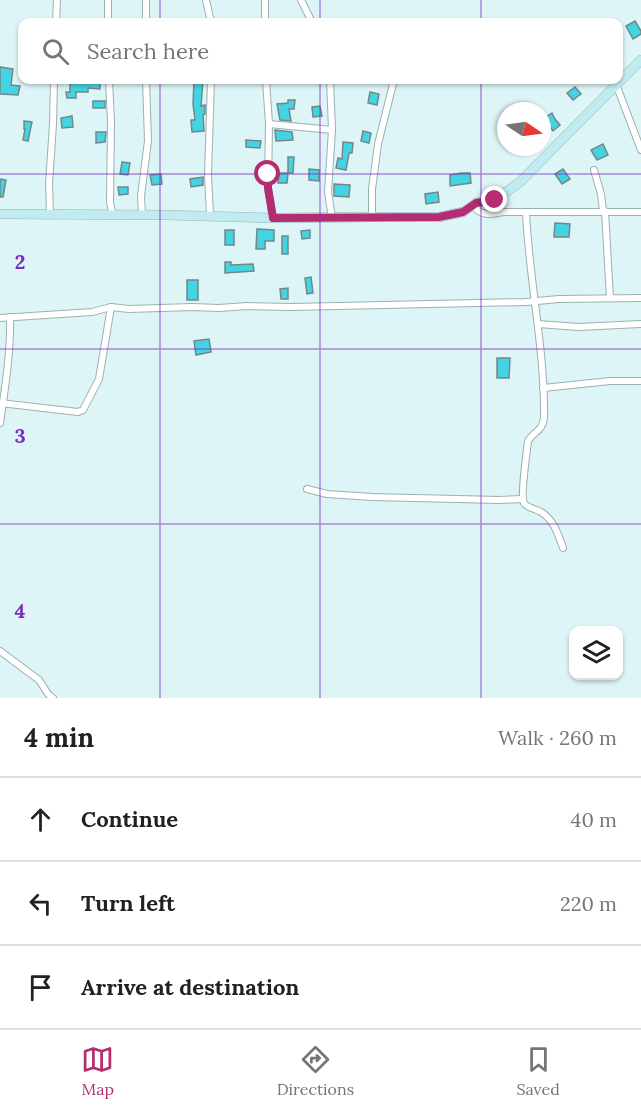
<!DOCTYPE html>
<html lang="en">
<head>
<meta charset="utf-8">
<style>
	:root { --surface:#fff; --page:#f6f6f6; --text:#202124; --muted:#757577; --line:#e0e0e0; --accent:#b32d70 }
	body { margin:0; font-family:Lora,serif; background:var(--page); color:var(--text) }
	.controls { position:absolute; right:18px; bottom:18px; display:grid; overflow:hidden; border-radius:12px; box-shadow:0 2px 4px #0004 }
	.controls button { width:54px; height:54px; display:grid; place-items:center; padding:0; border:0; border-bottom:2px solid var(--line); background:var(--surface); color:var(--text); font:30px sans-serif }
	.compass { position:absolute; left:497px; top:102px; width:54px; height:54px; border-radius:50%; background:var(--surface); box-shadow:0 2px 4px #0004; rotate:103deg }
	.stop { position:absolute; width:18px; height:18px; margin:-14px; border:4px solid #b32d70; border-radius:50%; background:#fff }
	.stop.end { background:#b32d70; border-color:#fff; box-shadow:0 2px 6px #0008 }
	.list { margin:0; padding:0; list-style:none }
	h2 { display:flex; justify-content:space-between; align-items:center; height:78px; margin:0; padding:0 24px; font-size:26px }
	h2 small { font-size:20px; font-weight:400; color:var(--muted) }
	.list li { display:grid; grid-template-columns:39px 1fr auto; gap:18px; align-items:center; box-sizing:border-box; height:84px; padding:0 24px; border-top:2px solid var(--line) }
	.list b { display:block; font-size:22px; white-space:nowrap }
	.list em { font-size:20px; font-style:normal; color:var(--muted) }
	.icon { flex:none; width:33px; height:33px; fill:none; stroke:currentColor; stroke-width:2; stroke-linecap:round; stroke-linejoin:round }
	.map { position:relative; flex:none; width:641px; height:698px; overflow:hidden }
	.search { position:absolute; background:var(--surface); box-shadow:0 2px 4px #0004; left:18px; right:18px; top:18px; height:66px; display:flex; align-items:center; gap:15px; box-sizing:border-box; padding:0 21px; border-radius:12px; color:var(--muted); font-size:22px }
	.sheet { height:330px; background:var(--surface) }
	nav { display:flex; justify-content:space-around; align-items:center; box-sizing:border-box; height:84px; border-top:2px solid var(--line); background:var(--surface); font-size:16px; color:var(--muted) }
	nav a { display:grid; justify-items:center; gap:3px }
	nav .on { color:var(--accent) }
	.map>svg:first-child { display:block }
</style>
</head>
<body>
<div class="map">
<svg width="641" height="698" viewBox="0 0 641 698">
	<rect width="100%" height="100%" fill="#def5f8"/>
	<!-- building -->
	<g fill="#43d4e3" stroke="#728789" stroke-width="1.5">
		<polygon points="635,21 641,31 641,34 633,39 626,26"/>
		<polygon points="0,67 13,69 11,85 20,86 18,95 0,94"/>
		<polygon points="70,80 100,80 100,89 88,88 88,92 76,92 76,98 67,98 66,92 70,92"/>
		<polygon points="194,80 203,80 201,106 205,105 205,114 203,115 204,131 192,132 191,120 195,120 193,104"/>
		<polygon points="575,87 581,94 573,100 567,93"/>
		<polygon points="370,92 379,94 377,105 368,103"/>
		<polygon points="288,100 295,100 294,109 289,109 291,121 280,120 277,104 288,103"/>
		<rect x="93" y="101" width="12" height="7"/>
		<polygon points="320,106 322,116 313,117 312,107"/>
		<polygon points="552,113 555,119 560,125 553,131 544,118"/>
		<polygon points="72,116 73,127 62,128 61,118"/>
		<polygon points="24,121 32,122 28,141 23,140 25,129 24,129"/>
		<polygon points="275,130 292,132 293,140 276,141"/>
		<polygon points="363,131 371,133 369,143 361,141"/>
		<polygon points="96,132 106,132 105,142 96,143"/>
		<polygon points="246,140 261,141 260,148 246,147"/>
		<polygon points="343,142 353,143 352,153 349,153 346,170 336,168 338,158 342,159"/>
		<polygon points="603,144 608,155 597,160 591,150"/>
		<polygon points="288,157 294,157 293,173 288,173"/>
		<polygon points="122,162 130,163 128,175 120,174"/>
		<polygon points="309,169 319,170 319,181 309,180"/>
		<polygon points="563,169 570,179 562,184 555,174"/>
		<polygon points="279,173 288,173 287,183 278,183"/>
		<polygon points="461,173 470,173 471,183 450,186 450,175"/>
		<polygon points="161,174 162,184 152,185 150,175"/>
		<polygon points="203,177 203,185 191,187 190,179"/>
		<polygon points="0,179 6,180 3,197 0,197"/>
		<polygon points="334,184 350,185 349,197 334,196"/>
		<polygon points="118,187 128,187 128,194 119,195"/>
		<polygon points="438,192 439,202 426,204 425,194"/>
		<polygon points="555,223 570,224 569,237 554,237"/>
		<polygon points="257,229 274,230 274,241 265,241 265,249 256,249"/>
		<rect x="225" y="230" width="9" height="15"/>
		<polygon points="310,230 310,238 302,239 301,231"/>
		<rect x="282" y="236" width="6" height="18"/>
		<polygon points="225,262 231,262 231,265 253,264 254,271 225,273"/>
		<polygon points="311,277 313,293 307,294 305,278"/>
		<rect x="187" y="280" width="11" height="20"/>
		<polygon points="288,288 288,299 281,299 280,289"/>
		<polygon points="209,339 211,352 196,355 194,341"/>
		<polygon points="497,358 510,358 509,378 497,378"/>
	</g>
	<g fill="none" stroke-linecap="round" stroke-linejoin="round">
		<!-- minor casing -->
		<g stroke="#9bb1b3" stroke-width="8">
			<g id="minor">
				<polyline points="206,0 211,22"/>
				<polyline points="265,0 265,22"/>
				<polyline points="301,0 312,22"/>
				<polyline points="56,22 57,0"/>
				<polyline points="108,22 108,0"/>
				<polyline points="146,22 146,0"/>
				<polyline points="109,80 111,122 110,203 113,215"/>
				<polyline points="266,80 269,124 268,188 273,218"/>
				<polyline points="330,80 332,130 328,192 332,218"/>
				<polyline points="616,84 641,150"/>
				<polyline points="269,124 332,130"/>
				<polyline points="594,170 601,194 603,211 605,211 610,298"/>
				<path d="M476 203 477 210C487 217 494 213 505 212H641"/>
				<path d="M526 212C529 281 545 349 544 418 542 432 534 431 528 441 527 451 520 497 524 503 527 508 536 509 541 512 554 520 558 534 563 548"/>
				<polyline points="50,214 49,184 53,124 54,80"/>
				<polyline points="142,215 141,196 148,141 146,80"/>
				<polyline points="210,216 208,175 211,80"/>
				<polyline points="372,217 372,189 378,144 394,80"/>
				<polyline points="0,318 92,312 111,307 129,309 192,307 219,308 247,306 291,307 430,304 526,302 559,299 641,298"/>
				<polyline points="538,324 578,327 641,324"/>
				<polyline points="543,388 610,381 641,381"/>
				<polyline points="0,403 78,412 83,410 99,379 111,307"/>
				<path d="M0 423C5 388 11 352 10 317"/>
				<polyline points="307,489 327,494 372,497 499,500 523,499"/>
				<polyline points="0,651 39,680 48,694 53,698"/>
			</g>
		</g>
		<!-- secondary casing -->
		<g stroke="#9bb1b3" stroke-width="10">
			<polyline id="secondary" points="0,214 166,215 273,218 372,217 439,217 463,212 476,203 495,200 520,182 641,60"/>
		</g>
		<!-- minor -->
		<use href="#minor" stroke="#fff" stroke-width="6"/>
		<!-- secondary -->
		<use href="#secondary" stroke="#c0ecf1" stroke-width="9"/>
	</g>
	<g fill="none" stroke-linecap="round" stroke-linejoin="round">
		<!-- route -->
		<polyline stroke="#b32d70" stroke-width="8" points="268,174 268,188 273,218 439,217 463,212 476,203 495,200"/>
	</g>
	<!-- grid -->
	<path fill="none" stroke="#7b2cbf" stroke-width="1.5" stroke-opacity="0.55" d="M160 0V22M320 0V22M481 0V22M160 80V698M320 80V698M481 80V698M0 174H641M0 349H641M0 524H641"/>
	<g font-size="20" text-anchor="middle" font-weight="bold" fill="#7b2cbf" stroke="#def5f8" stroke-width="4.5" stroke-linejoin="round" paint-order="stroke">
		<text x="20" y="269">2</text>
		<text x="20" y="443">3</text>
		<text x="20" y="618">4</text>
	</g>
</svg>
<div class="controls">
<button><svg class="icon" aria-label="layers" viewBox="0 0 24 24"><path d="M12 4l9 5-9 5-9-5zM3 14l9 5 9-5"/></svg></button>
</div>
<svg class="compass" viewBox="-18 -18 36 36"><path d="M0-13l5 13h-10z" fill="#e53935"/><path d="M0 13l5-13h-10z" fill="#757577"/></svg>
<div class="stop" style="left:268px;top:174px"></div>
<div class="stop end" style="left:495px;top:200px"></div>
<div class="search"><svg class="icon" aria-label="search" viewBox="0 0 24 24"><circle cx="10" cy="10" r="6"/><path d="M15 15l6 6"/></svg>Search here</div>
</div>
<section class="sheet">
<h2>4 min<small>Walk · 260 m</small></h2>
<ul class="list">
<li><svg class="icon" aria-label="ahead" viewBox="0 0 24 24"><path d="M12 20V5M6 11l6-6 6 6"/></svg><div><b>Continue</b></div><em>40 m</em></li>
<li><svg class="icon" aria-label="left" viewBox="0 0 24 24"><path d="M17 20v-9H6M10 6l-5 5 5 5"/></svg><div><b>Turn left</b></div><em>220 m</em></li>
<li><svg class="icon" aria-label="arrive" viewBox="0 0 24 24"><path d="M6 21V4h12l-3 4 3 4H6"/></svg><div><b>Arrive at destination</b></div></li>
</ul>
</section>
<nav>
<a class="on"><svg class="icon" aria-label="map" viewBox="0 0 24 24"><path d="M3 6l6-2 6 2 6-2v14l-6 2-6-2-6 2zM9 4v14M15 6v14"/></svg>Map</a>
<a><svg class="icon" aria-label="directions" viewBox="0 0 24 24"><path d="M12 3l9 9-9 9-9-9zM9 14v-3h6M13 9l2 2-2 2"/></svg>Directions</a>
<a><svg class="icon" aria-label="saved" viewBox="0 0 24 24"><path d="M7 4h10v16l-5-4-5 4z"/></svg>Saved</a>
</nav>
</body>
</html>
